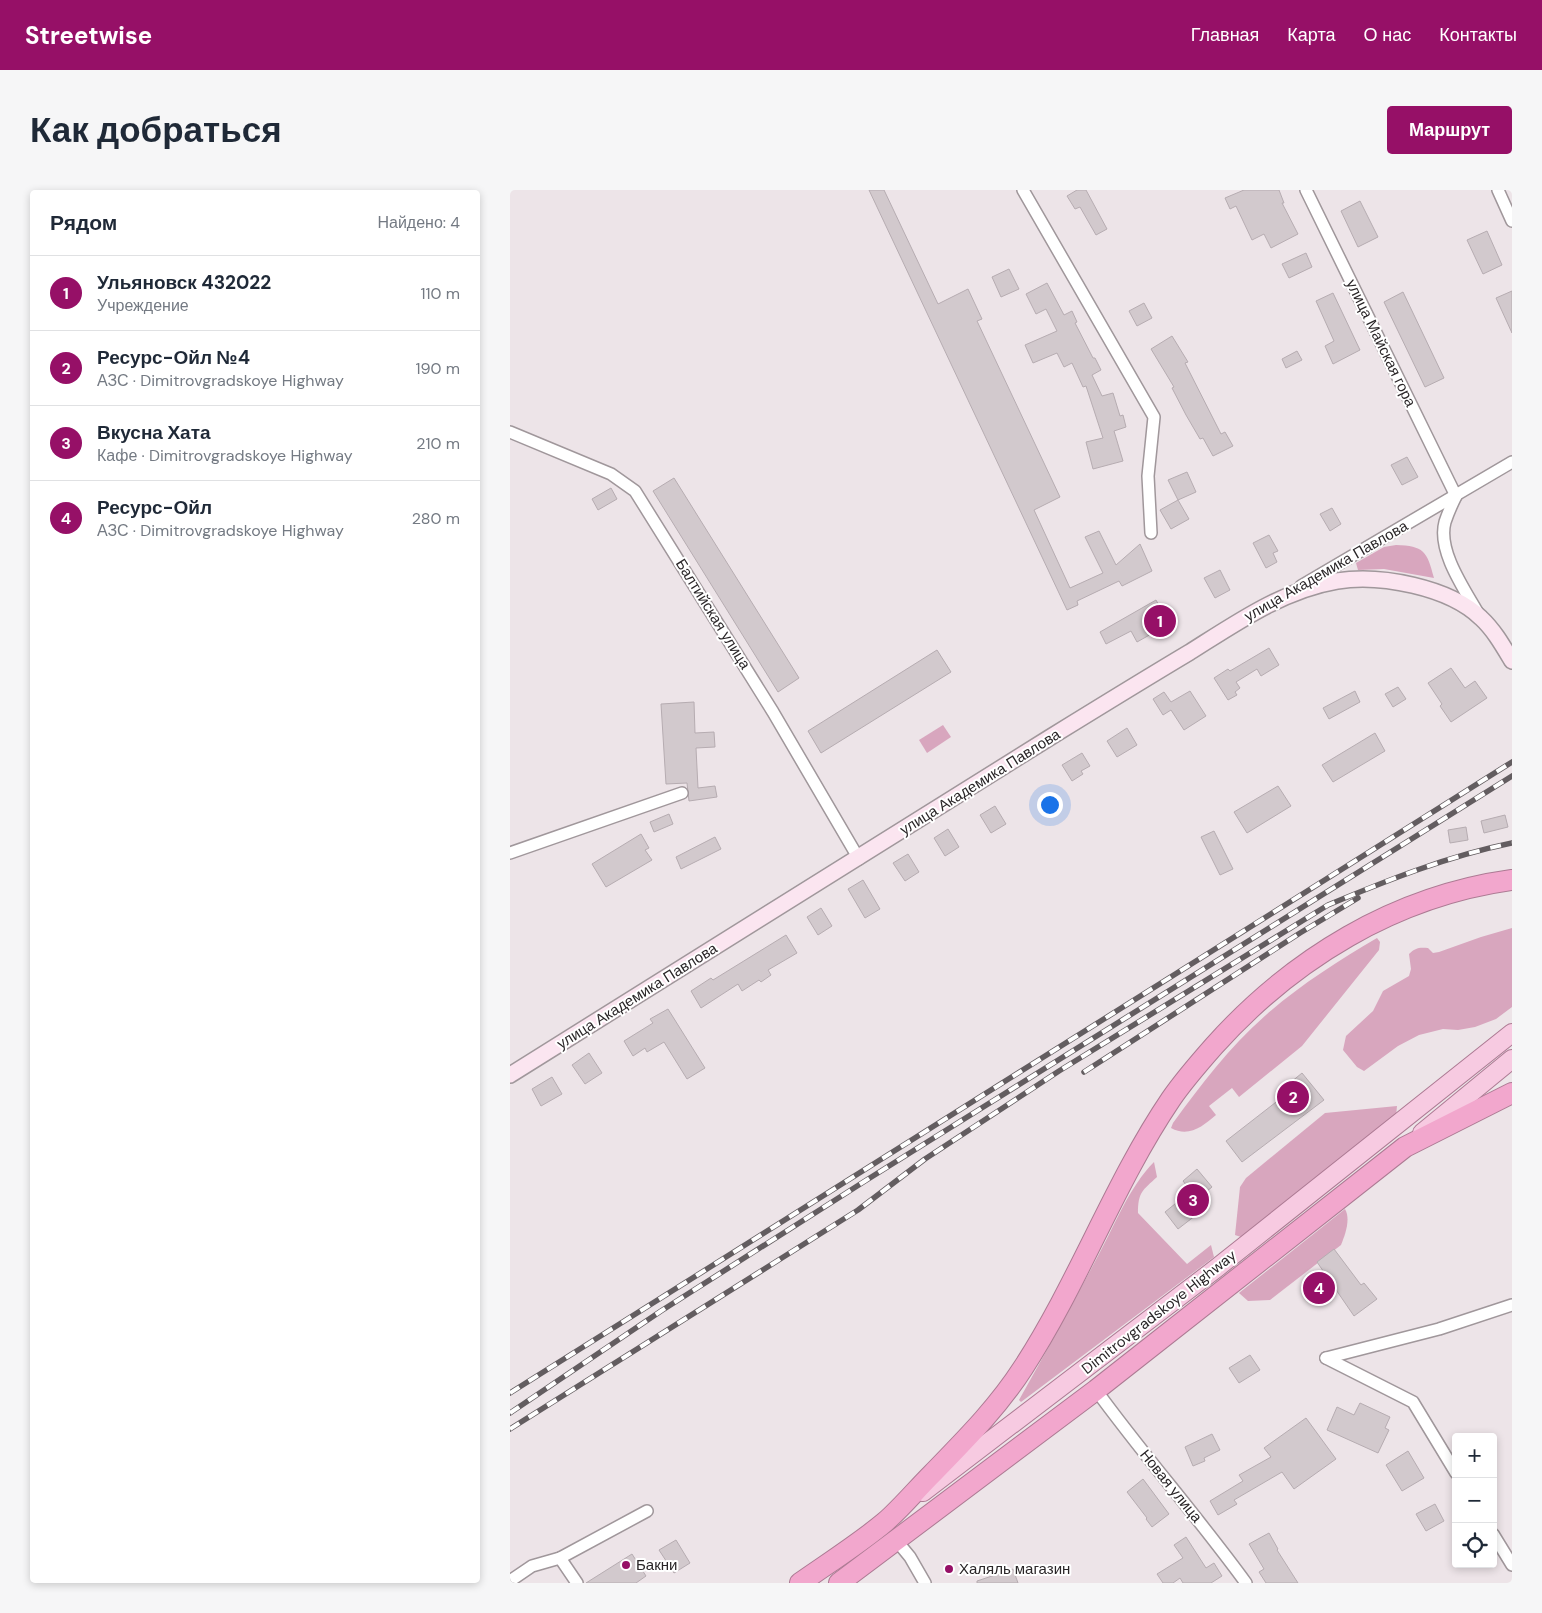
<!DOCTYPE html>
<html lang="ru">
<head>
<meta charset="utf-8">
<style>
	:root { --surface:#fff; --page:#f6f6f7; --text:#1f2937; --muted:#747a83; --line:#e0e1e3; --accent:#961067 }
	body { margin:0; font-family:"DM Sans",sans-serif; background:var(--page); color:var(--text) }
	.controls { position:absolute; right:15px; bottom:15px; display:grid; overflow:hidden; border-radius:5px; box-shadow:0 2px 8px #0003 }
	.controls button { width:45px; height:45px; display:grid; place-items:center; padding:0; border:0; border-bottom:1px solid var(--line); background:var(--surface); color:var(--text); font:25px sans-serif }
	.you { position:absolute; left:539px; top:614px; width:18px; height:18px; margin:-12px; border:4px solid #fff; border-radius:50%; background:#1a73e8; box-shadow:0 0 0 8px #1a73e833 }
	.badge { display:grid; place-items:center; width:32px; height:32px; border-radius:50%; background:var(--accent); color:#fff; font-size:16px; font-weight:700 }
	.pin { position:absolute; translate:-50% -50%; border:2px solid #fff; box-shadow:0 1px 5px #0006 }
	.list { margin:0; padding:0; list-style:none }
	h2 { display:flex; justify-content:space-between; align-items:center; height:65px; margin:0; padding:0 20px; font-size:21px }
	h2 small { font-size:16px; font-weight:400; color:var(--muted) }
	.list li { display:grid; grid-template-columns:32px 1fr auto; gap:15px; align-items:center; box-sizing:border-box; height:75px; padding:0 20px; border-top:1px solid var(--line) }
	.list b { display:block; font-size:19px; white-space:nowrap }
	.list p { margin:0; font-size:16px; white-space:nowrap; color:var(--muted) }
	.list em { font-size:16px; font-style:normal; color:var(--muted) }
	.icon { flex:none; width:28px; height:28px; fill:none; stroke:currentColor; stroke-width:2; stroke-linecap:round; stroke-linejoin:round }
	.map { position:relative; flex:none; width:1002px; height:1393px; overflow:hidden; border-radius:5px }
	header { display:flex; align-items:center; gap:30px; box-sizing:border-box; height:70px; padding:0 25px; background:var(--accent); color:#fff }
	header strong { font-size:24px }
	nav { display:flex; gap:28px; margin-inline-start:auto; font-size:18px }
	.intro { display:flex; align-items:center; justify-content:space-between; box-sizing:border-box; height:120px; padding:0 30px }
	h1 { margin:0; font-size:35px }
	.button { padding:12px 22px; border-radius:5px; background:var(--accent); color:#fff; font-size:18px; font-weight:700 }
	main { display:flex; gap:30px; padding:0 30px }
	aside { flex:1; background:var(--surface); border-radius:5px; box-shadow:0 2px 8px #0003 }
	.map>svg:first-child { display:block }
</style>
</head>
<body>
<header>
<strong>Streetwise</strong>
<nav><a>Главная</a><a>Карта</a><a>О нас</a><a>Контакты</a></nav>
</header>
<div class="intro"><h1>Как добраться</h1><a class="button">Маршрут</a></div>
<main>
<aside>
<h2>Рядом<small>Найдено: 4</small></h2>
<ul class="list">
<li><span class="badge">1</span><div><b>Ульяновск 432022</b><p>Учреждение</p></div><em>110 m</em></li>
<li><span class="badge">2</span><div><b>Ресурс-Ойл №4</b><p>АЗС · Dimitrovgradskoye Highway</p></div><em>190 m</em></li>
<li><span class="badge">3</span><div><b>Вкусна Хата</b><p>Кафе · Dimitrovgradskoye Highway</p></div><em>210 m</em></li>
<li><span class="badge">4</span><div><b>Ресурс-Ойл</b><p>АЗС · Dimitrovgradskoye Highway</p></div><em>280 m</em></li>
</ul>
</aside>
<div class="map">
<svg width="1002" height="1393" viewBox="0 0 1002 1393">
	<rect width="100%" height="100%" fill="#ede4e8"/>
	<!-- green -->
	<g fill="#d8a6be">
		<path d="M886 355C914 356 917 361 924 388L874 379 848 380 846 373 874 357Z"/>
		<polygon points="433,535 441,547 417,563 409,550"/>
		<path d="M1002 738V817L986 829 965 837 948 840 933 839 909 845 888 856 854 881 847 877 833 860 836 846 863 821 873 801 899 786 901 779 899 764C905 758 909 757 918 758L923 763 929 762 971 747Z"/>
		<path d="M867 748 870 752 869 760 792 856 729 907 722 898 699 916 706 925C693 936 679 948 661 938L663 933C691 895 720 856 756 825 790 795 828 771 867 748Z"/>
		<polygon points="887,916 886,926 731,1047 725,1045 730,997 736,988 815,923"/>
		<path d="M644 972 647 987C633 1000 628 1002 628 1023L677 1074 701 1055 704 1067 511 1212 509 1210C536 1162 562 1115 588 1066 605 1035 619 997 644 972Z"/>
		<path d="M835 1019C841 1029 835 1045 831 1055L760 1110 738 1111 729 1103Z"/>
	</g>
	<!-- building -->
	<g fill="#d2c9cd" stroke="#b6acb1">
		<polygon points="359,0 374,0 428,114 458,99 472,129 467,131 550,307 524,320 560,398 593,383 575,347 589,341 606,375 630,354 642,381 612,396 609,391 567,411 568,415 557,420"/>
		<polygon points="567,0 576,0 597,39 586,45 570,17 565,19 557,6"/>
		<polygon points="734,0 769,0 774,13 772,13 788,44 761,58 754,44 742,50 726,16 720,19 715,8"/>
		<polygon points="850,11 868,47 848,57 831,21"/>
		<polygon points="977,41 992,75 973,84 957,50"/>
		<polygon points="796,63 802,77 779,88 772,74"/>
		<polygon points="499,79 509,99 491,107 482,87"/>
		<polygon points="537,93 554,125 562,121 567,132 565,133 583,168 585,168 591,180 582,185 592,206 603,203 610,226 613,225 616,237 604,241 613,271 583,279 576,252 593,248 576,196 573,197 562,173 554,177 547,163 523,173 515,155 547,141 536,119 526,124 516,104"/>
		<polygon points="1002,101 1002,143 986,108"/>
		<polygon points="893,102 934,188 915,197 874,112"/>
		<polygon points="823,103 850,160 823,174 815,156 824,151 806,111"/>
		<polygon points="634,113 642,128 627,136 619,121"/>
		<polygon points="662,146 678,172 675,173 711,244 715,242 723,256 703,266 693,248 690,249 676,225 662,198 664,197 641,159"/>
		<polygon points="787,161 792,170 776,178 772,169"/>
		<polygon points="897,267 908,287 892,295 881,275"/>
		<polygon points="677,282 686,302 668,310 658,290"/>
		<polygon points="164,288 289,488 268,502 143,301"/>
		<polygon points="101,298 107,309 88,320 82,309"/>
		<polygon points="668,310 679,329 661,339 650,320"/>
		<polygon points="822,318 831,334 820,341 810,324"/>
		<polygon points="759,345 768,361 763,363 767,372 756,378 743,353"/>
		<polygon points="710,380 720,400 705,408 694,388"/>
		<polygon points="646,410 659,434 627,452 621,441 596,454 590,442"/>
		<polygon points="759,458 769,475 751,486 747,479 726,492 730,498 725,502 727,505 718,510 704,488 718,479 720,481"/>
		<polygon points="427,460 441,482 311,563 298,541"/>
		<polygon points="941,478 955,498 965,491 977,508 941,532 930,516 932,514 918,493"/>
		<polygon points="888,497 896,509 883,517 875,504"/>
		<polygon points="680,501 696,526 674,540 661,520 653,525 643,509 654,502 661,512"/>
		<polygon points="845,501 850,512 819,529 813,518"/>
		<polygon points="184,512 185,543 204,542 205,557 186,558 188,598 205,596 207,607 179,611 177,593 156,594 151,514"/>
		<polygon points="617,538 627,555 607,567 597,551"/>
		<polygon points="865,543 875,561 823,592 812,575"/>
		<polygon points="572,563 580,576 571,581 573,584 562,591 552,575"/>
		<polygon points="768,596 781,616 737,643 724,622"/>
		<polygon points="485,616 496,634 481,643 470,625"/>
		<polygon points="159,624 163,634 144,642 140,632"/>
		<polygon points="995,625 998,637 974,643 971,631"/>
		<polygon points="956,637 958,650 940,653 938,640"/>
		<polygon points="438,639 449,657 435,666 424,648"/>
		<polygon points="704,641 723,679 710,685 691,647"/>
		<polygon points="131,644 139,658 135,660 142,670 96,697 82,674"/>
		<polygon points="205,647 211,659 171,679 166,667"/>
		<polygon points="398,664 409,682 395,691 383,673"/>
		<polygon points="353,690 370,719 355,728 338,699"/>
		<polygon points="311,718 322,736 308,745 297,727"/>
		<polygon points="276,745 287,763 258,780 261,785 251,792 249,790 232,801 228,794 191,818 181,801 201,788 203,790"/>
		<polygon points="158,819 195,878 177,889 154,852 137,862 135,858 123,866 114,851 143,833 140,829"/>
		<polygon points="79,863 92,883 75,894 62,875"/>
		<polygon points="792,883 814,910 732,972 716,951 779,902 775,897"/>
		<polygon points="42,887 52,904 31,916 22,899"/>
		<polygon points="687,979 702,997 691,1006 699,1015 668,1039 655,1022 681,1001 673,991"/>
		<polygon points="824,1059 851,1095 854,1093 867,1109 844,1126 807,1072"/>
		<polygon points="740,1165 750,1180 729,1193 719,1178"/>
		<polygon points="850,1213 880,1227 875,1238 879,1240 868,1263 817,1240 827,1217 844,1225"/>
		<polygon points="796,1228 826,1269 784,1299 772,1282 724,1310 727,1314 708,1325 700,1311 733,1291 729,1285 761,1267 754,1258"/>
		<polygon points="702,1244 710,1260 694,1268 695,1271 683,1276 675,1257"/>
		<polygon points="898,1261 914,1288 892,1301 876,1275"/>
		<polygon points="633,1289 659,1324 642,1337 636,1329 637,1328 617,1302"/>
		<polygon points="925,1314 934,1331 916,1341 906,1324"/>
		<polygon points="759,1343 768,1359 767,1360 788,1393 756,1393 749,1382 754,1379 739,1354"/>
		<polygon points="676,1347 696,1378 704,1373 712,1386 701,1393 673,1393 670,1388 663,1393 653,1393 647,1384 673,1368 664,1355"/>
		<polygon points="166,1350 180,1373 164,1383 149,1360"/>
		<polygon points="122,1364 136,1386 126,1393 76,1393"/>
		<polygon points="503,1379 508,1393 467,1393 467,1391"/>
	</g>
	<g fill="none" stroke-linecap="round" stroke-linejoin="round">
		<!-- street casing -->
		<g stroke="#a0979b" stroke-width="14">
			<g id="street">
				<polyline points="513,0 644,227 638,286 641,343"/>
				<polyline points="796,0 946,306"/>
				<polyline points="988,0 1002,31"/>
				<polyline points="0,242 101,284 125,301 263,522 349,669"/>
				<path d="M946 306C942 314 938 323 935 332 927 361 955 400 969 425"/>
				<polyline points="791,396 1002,272"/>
				<polyline points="0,663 172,603"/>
				<polyline points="816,1168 929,1139 1002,1115"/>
				<polyline points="816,1168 903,1212 946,1283"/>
				<path d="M586 1200C634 1266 688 1327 736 1393"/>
				<polyline points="983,1344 1002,1375"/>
				<polyline points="386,1350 400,1367 415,1393"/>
				<polyline points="50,1368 67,1393"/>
				<polyline points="0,1391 22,1376 50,1368 137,1321"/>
			</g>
		</g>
		<!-- secondary casing -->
		<g stroke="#a0979b" stroke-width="18">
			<path id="secondary" d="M0 885C180 773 360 661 539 548 586 519 633 490 680 462 726 433 773 400 827 391 870 384 939 397 971 428 984 440 993 456 1002 471"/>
		</g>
		<!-- primary casing -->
		<g stroke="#ac7a93" stroke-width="20">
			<g id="primary">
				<polyline points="912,943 1002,869"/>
				<polyline points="413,1302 708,1077 1002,843"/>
			</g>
		</g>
		<!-- highway casing -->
		<g stroke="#ac7a93" stroke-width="22">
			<g id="highway">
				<path d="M290 1393C317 1374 350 1353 375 1332 391 1318 406 1300 422 1284 455 1250 488 1217 513 1178 569 1092 604 993 661 909 674 890 689 873 704 856 782 769 885 706 1002 690"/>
				<polyline points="329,1393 586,1200 895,957 1002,903"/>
			</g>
		</g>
		<!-- street -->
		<use href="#street" stroke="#fff" stroke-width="11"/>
		<!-- secondary -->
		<use href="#secondary" stroke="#fbe5f0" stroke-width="15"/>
		<!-- primary -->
		<use href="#primary" stroke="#f7cae1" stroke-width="18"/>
		<!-- highway -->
		<use href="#highway" stroke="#f2a7cd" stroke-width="20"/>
		<!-- rail casing -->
		<g stroke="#635d60" stroke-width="5.5">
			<g id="rail">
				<polyline points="574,882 790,743 848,708"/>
				<polyline points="0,1203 1002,572"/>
				<polyline points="0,1223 151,1121 355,991 1002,586"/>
				<path d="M0 1239 348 1020 415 969 549 881 818 715C878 690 938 666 1002 653"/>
			</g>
		</g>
		<!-- rail -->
		<use href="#rail" stroke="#fff" stroke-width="4" stroke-dasharray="11" stroke-linecap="butt"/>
	</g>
	<!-- markers -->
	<g fill="#961067" stroke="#fff" stroke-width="2">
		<circle cx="116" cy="1375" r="5"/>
		<circle cx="439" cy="1379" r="5"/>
	</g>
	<g text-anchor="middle" stroke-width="4" stroke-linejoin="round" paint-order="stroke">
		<!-- street labels -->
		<g font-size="15" fill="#2a2628" stroke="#fff">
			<text transform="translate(871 153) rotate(64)" y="5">улица Майская гора</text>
			<text transform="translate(816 381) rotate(-30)" y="5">улица Академика Павлова</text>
			<text transform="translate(203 424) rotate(58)" y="5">Балтийская улица</text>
			<text transform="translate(470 592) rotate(-32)" y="5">улица Академика Павлова</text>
			<text transform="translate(127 806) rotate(-32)" y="5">улица Академика Павлова</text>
			<text transform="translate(649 1122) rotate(-38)" y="5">Dimitrovgradskoye Highway</text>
			<text transform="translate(661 1296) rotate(51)" y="5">Новая улица</text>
		</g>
		<!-- poi labels -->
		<g font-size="15" fill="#2a2628" stroke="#fff" text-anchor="start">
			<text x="126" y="1380">Бакни</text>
			<text x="449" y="1384">Халяль магазин</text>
		</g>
	</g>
</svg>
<div class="controls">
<button>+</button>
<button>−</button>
<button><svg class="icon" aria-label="locate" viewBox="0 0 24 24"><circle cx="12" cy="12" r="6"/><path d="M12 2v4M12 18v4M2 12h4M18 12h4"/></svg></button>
</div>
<div class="you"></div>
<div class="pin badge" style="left:650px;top:431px">1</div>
<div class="pin badge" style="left:783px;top:907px">2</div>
<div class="pin badge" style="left:683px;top:1010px">3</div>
<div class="pin badge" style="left:809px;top:1098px">4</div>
</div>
</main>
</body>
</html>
